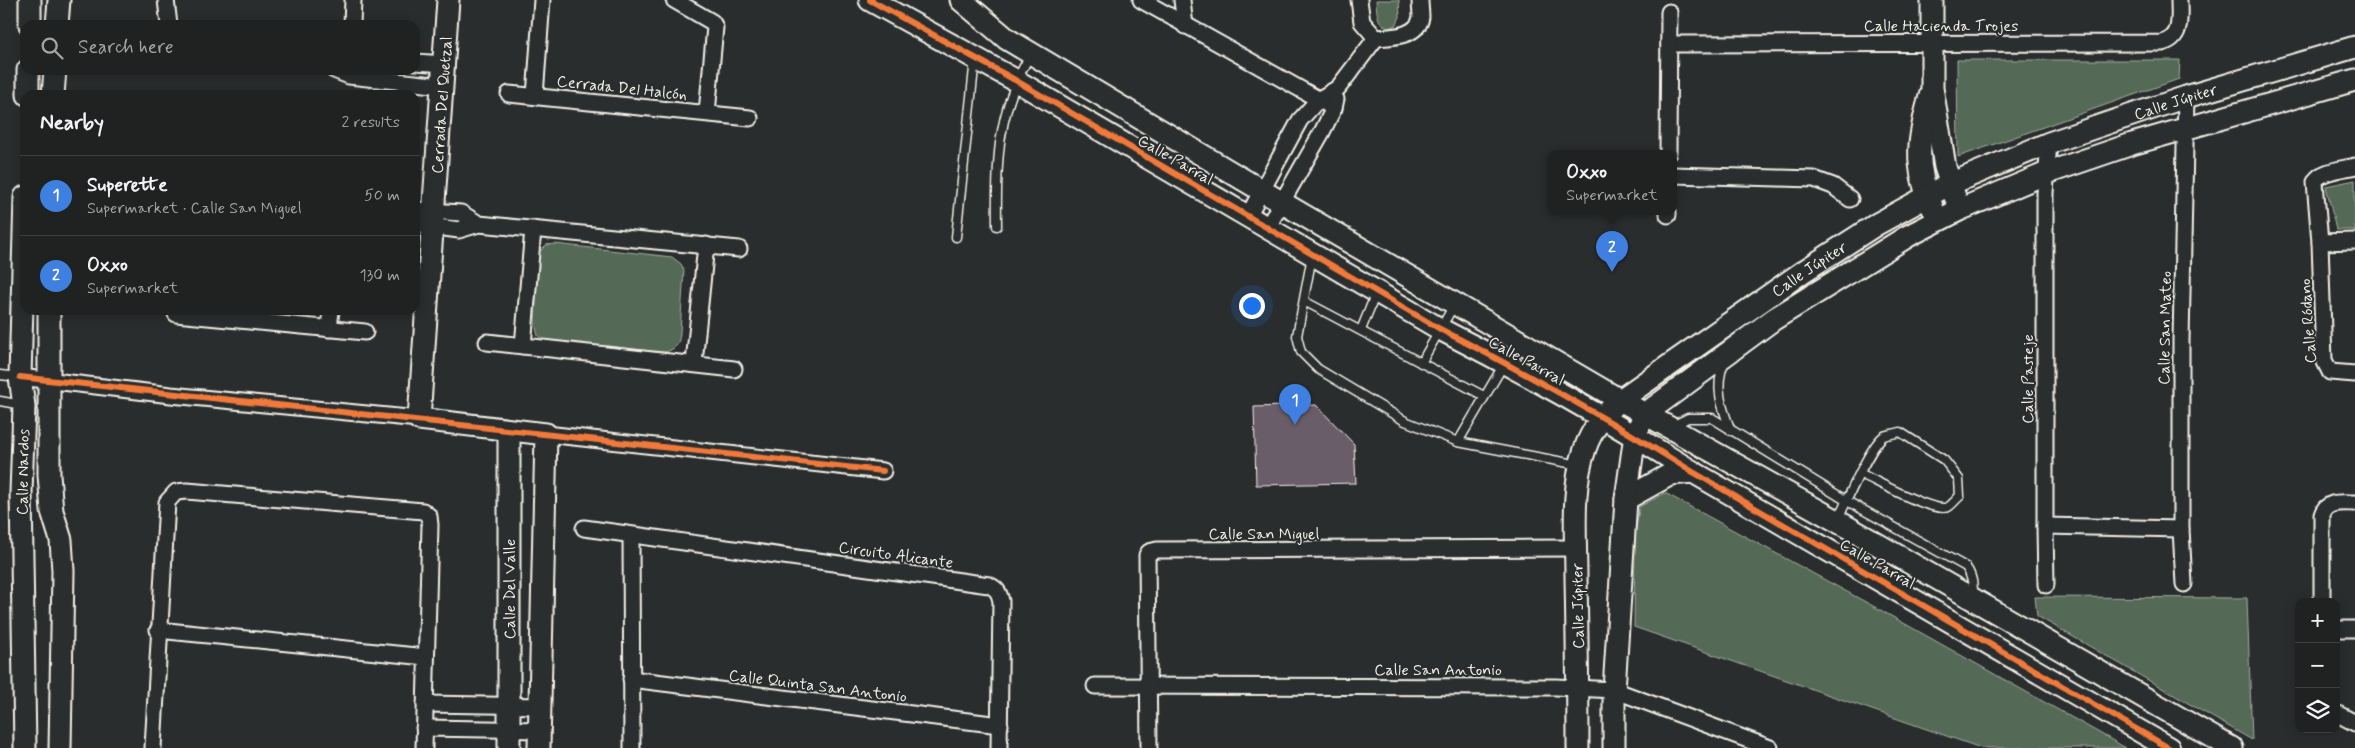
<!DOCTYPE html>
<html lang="en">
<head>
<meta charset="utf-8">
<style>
	:root { --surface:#202222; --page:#282a2a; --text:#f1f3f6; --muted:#a2a4a5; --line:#3d3f40; --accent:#ffd166 }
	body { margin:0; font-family:Mynerve,sans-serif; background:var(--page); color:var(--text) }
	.controls { position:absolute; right:15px; bottom:15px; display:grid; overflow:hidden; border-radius:10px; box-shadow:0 2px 12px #0003 }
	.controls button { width:45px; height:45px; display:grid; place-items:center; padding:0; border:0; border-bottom:1px solid var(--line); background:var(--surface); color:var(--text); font:25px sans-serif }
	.you { position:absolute; left:1251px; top:305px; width:18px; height:18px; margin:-12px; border:4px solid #fff; border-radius:50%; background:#1a73e8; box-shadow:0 0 0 8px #1a73e833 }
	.badge { display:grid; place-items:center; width:32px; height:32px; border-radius:50%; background:var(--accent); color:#fff; font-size:16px; font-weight:700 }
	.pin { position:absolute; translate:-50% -41px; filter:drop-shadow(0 1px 2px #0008) }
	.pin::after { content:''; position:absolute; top:26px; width:18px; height:15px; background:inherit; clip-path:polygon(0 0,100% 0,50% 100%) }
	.popup { position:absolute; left:1547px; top:150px; width:130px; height:65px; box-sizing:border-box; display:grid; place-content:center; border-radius:10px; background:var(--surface); filter:drop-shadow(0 1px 4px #0005); font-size:16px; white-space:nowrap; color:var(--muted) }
	.popup b { font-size:19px; color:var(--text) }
	.popup::after { content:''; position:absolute; left:50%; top:100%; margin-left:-10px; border:10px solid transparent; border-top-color:var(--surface) }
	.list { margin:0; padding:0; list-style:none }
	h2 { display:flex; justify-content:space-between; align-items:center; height:65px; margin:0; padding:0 20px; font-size:21px }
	h2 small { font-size:16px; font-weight:400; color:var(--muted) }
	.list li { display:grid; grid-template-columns:32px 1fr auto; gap:15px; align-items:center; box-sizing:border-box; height:80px; padding:0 20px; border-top:1px solid var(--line) }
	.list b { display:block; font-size:19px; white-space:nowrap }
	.list p { margin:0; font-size:16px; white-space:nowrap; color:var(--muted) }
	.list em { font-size:16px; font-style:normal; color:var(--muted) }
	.icon { flex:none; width:28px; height:28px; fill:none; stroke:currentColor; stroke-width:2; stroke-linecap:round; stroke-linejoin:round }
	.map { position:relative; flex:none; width:2355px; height:748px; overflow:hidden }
	.search { position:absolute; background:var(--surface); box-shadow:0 2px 12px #0003; left:20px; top:20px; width:400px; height:55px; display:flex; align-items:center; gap:12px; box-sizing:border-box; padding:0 18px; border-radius:15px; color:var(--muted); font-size:19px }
	.panel { position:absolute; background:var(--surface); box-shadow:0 2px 12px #0003; left:20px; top:90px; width:400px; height:225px; border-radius:15px }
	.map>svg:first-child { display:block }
</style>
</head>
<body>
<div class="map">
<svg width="2355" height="748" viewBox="0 0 2355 748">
	<rect width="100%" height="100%" fill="#2a2d2e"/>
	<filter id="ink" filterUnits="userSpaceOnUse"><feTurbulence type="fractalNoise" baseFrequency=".02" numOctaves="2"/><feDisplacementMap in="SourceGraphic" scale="10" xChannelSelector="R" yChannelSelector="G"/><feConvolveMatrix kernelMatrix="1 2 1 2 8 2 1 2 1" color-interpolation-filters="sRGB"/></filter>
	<g filter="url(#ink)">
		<!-- green -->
		<g fill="#546a56" stroke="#a4ae9f">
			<path d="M1376 0H1399L1400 17 1396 25 1388 28C1376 23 1377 12 1376 0Z"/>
			<polygon points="1957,60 2180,60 2179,79 1958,157"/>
			<polygon points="2355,180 2355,230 2336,230 2326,186"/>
			<path d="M555 244 672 257 681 264 684 270 680 333C679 345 676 349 665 352L547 342 538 336 535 324 538 253 546 245Z"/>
			<polygon points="1665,493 1884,612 2126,748 1981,748 1634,627 1635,537 1639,507"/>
			<polygon points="2035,597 2247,598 2252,740 2037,616"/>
		</g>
		<!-- building -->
		<polygon fill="#6a5d6a" stroke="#f4f1e8" points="1316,405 1354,444 1356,483 1256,485 1254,407"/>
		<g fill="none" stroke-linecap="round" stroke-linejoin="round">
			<!-- lane casing -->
			<g stroke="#f4f1e8" stroke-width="11">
				<g id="lane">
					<path d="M997 226C996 162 997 112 1030 55"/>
					<polyline points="956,237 975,59"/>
					<polyline points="1312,256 1297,336 1301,352 1318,369 1405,421 1458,442 1579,465"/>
					<polyline points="1304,301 1484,396"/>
					<polyline points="1361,330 1376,293"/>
					<polyline points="1421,363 1454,305"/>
					<path d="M1724 363C1714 387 1722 408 1731 431"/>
					<polyline points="0,375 18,377"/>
					<polyline points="0,401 22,405"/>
					<path d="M1672 426 1688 418H1712L1847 501 1966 567C1973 577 1973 585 1973 597"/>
					<polyline points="1458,442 1504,364"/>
					<path d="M1838 519C1847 501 1870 445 1884 436 1888 434 1895 434 1900 432L1944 460 1959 479 1960 496C1956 499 1952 505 1948 507 1934 514 1877 481 1861 474"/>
				</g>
			</g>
			<!-- street casing -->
			<g stroke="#f4f1e8" stroke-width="19">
				<g id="street">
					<polyline points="166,0 169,25"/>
					<polyline points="674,0 712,22 715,27 707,113"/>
					<polyline points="1141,0 1334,108"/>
					<polyline points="1182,0 1185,26"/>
					<path d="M1359 0 1362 22 1376 38C1391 37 1418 37 1421 17 1421 12 1420 5 1420 0"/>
					<polyline points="352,25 353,0"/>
					<path d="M1669 44 2162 43C2183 38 2179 17 2179 0"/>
					<polyline points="415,62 445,64"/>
					<polyline points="334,70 349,76 443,86"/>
					<polyline points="509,94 750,118"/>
					<polyline points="535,96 542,0"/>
					<polyline points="1668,153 1669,12"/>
					<path d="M2355 166C2344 169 2319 171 2315 182L2320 242 2324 360 2330 372 2355 374"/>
					<polyline points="1673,175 1814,179 1833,186 1850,199"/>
					<polyline points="415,210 461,213 479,224"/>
					<polyline points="1668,215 1668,211"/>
					<polyline points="1248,216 1300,120 1318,100 1338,88 1376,38"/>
					<polyline points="415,224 459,230 479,224 739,249"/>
					<polyline points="1267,228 1322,132 1334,108 1336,99"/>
					<polyline points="2320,242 2355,241"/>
					<polyline points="176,314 365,332"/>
					<polyline points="329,329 331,310"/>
					<polyline points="487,342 734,369"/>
					<polyline points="523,346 533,229"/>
					<polyline points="694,363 706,245"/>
					<polyline points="20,377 171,395 419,419"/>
					<polyline points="546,434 883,471"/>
					<polyline points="2045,526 2181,529"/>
					<path d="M584 528 989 585C997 589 999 592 1001 601L999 748"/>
					<polyline points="631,536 632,748"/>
					<polyline points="2184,584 2181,529 2181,341 2186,97"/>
					<polyline points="2046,585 2045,526 2045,193 2049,143"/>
					<path d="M2322 602V515C2326 500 2342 503 2355 503"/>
					<polyline points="2336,629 2355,629"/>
					<polyline points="158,630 426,657"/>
					<polyline points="631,679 1000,725"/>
					<polyline points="1095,686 1556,687 1614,690 1770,748"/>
					<polyline points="425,704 540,706"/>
					<polyline points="2336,713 2355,723"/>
					<polyline points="424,728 540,730"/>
					<polyline points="153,748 167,502 176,492 187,491 423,511 429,516 430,525 424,748"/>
					<polyline points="1149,748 1147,555 1149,552 1157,550 1576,548"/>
				</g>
			</g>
			<!-- secondary casing -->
			<g stroke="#f4f1e8" stroke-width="25">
				<g id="secondary">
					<polyline points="448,0 419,419 546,434 539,748"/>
					<path d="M870 0 1015 80 1440 329C1526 373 1611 421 1693 472L2169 748"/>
					<polyline points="961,0 1007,39 1281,202 1620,400 1837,521 2232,748"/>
					<polyline points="1932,0 1932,88 1945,167 1955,197"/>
					<polyline points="30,25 30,0"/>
					<polyline points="57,25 59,0"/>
					<path d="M1931 93C1918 138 1913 165 1933 209"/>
					<polyline points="28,95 28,70"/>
					<polyline points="53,95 55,70"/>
					<polyline points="25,197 20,377 24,406 21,493 25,748"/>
					<polyline points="49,310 49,475 52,511 61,540 63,571 60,748"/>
					<polyline points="509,431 509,748"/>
					<polyline points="1626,499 1671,474 1693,472"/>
					<path id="s1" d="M1578 748C1578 691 1577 634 1576 577 1576 536 1571 488 1585 449 1592 428 1604 415 1620 400L1804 271 1877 224 1950 184 2049 143 2111 122 2186 97 2355 47"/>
					<polyline points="1614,748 1614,690 1626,499 1635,435 1645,414 1774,319 1908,236 1959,210 2047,173 2132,144 2355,80"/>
				</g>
			</g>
			<!-- lane -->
			<use href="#lane" stroke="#2a2d2e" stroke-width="8"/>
			<!-- street -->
			<use href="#street" stroke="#2a2d2e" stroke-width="15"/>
			<!-- secondary -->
			<use href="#secondary" stroke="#2a2d2e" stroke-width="21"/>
			<!-- cycleway casing -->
			<g stroke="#2a2d2e" stroke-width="9">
				<g id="cycleway">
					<path d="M870 0 1015 80 1440 329C1526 373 1611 421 1693 472L2169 748"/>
					<polyline points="20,377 883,471"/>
				</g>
			</g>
			<!-- cycleway -->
			<use href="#cycleway" stroke="#f17a3a" stroke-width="6"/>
		</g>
	</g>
	<g text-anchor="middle" stroke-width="4" stroke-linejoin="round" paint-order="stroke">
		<!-- street labels -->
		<g font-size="16" fill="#f4f1e8" stroke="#2a2d2e">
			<text x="1941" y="31">Calle Hacienda Trojes</text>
			<text transform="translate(622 87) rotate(6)" y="6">Cerrada Del Halcón</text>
			<text dy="6" stroke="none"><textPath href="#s1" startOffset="996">Calle Júpiter</textPath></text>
			<text transform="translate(441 105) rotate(-86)" y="6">Cerrada Del Quetzal</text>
			<text transform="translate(1176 159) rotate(30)" y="6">Calle Parral</text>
			<text dy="6" stroke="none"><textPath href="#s1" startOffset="591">Calle Júpiter</textPath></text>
			<text transform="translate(2307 321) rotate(-94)" y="6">Calle Ródano</text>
			<text transform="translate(2164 328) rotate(-89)" y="6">Calle San Mateo</text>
			<text transform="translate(1527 360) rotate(29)" y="6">Calle Parral</text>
			<text transform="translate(2027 379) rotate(-90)" y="6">Calle Pasteje</text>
			<text transform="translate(22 472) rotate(-89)" y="6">Calle Nardos</text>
			<text x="1264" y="539">Calle San Miguel</text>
			<text transform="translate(896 554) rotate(8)" y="6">Circuito Alicante</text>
			<text transform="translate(1878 563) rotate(30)" y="6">Calle Parral</text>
			<text transform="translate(509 589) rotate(-90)" y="6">Calle Del Valle</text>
			<text transform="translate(1577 606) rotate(-91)" y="6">Calle Júpiter</text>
			<text x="1438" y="675">Calle San Antonio</text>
			<text transform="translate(818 685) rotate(7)" y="6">Calle Quinta San Antonio</text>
		</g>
	</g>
</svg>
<div class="controls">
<button>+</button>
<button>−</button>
<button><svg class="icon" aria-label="layers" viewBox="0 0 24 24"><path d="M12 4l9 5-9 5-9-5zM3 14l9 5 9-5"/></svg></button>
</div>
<div class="you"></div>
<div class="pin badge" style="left:1295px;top:425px;background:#3f7fe0">1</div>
<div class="pin badge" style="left:1612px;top:272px;background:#3f7fe0">2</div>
<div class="popup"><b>Oxxo</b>Supermarket</div>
<div class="search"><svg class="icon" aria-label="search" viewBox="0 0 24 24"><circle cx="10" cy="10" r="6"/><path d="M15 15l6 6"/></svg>Search here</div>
<section class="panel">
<h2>Nearby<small>2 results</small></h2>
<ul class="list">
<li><span class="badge" style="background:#3f7fe0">1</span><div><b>Superette</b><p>Supermarket · Calle San Miguel</p></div><em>50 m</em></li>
<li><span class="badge" style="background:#3f7fe0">2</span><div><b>Oxxo</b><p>Supermarket</p></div><em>130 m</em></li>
</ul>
</section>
</div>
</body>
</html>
